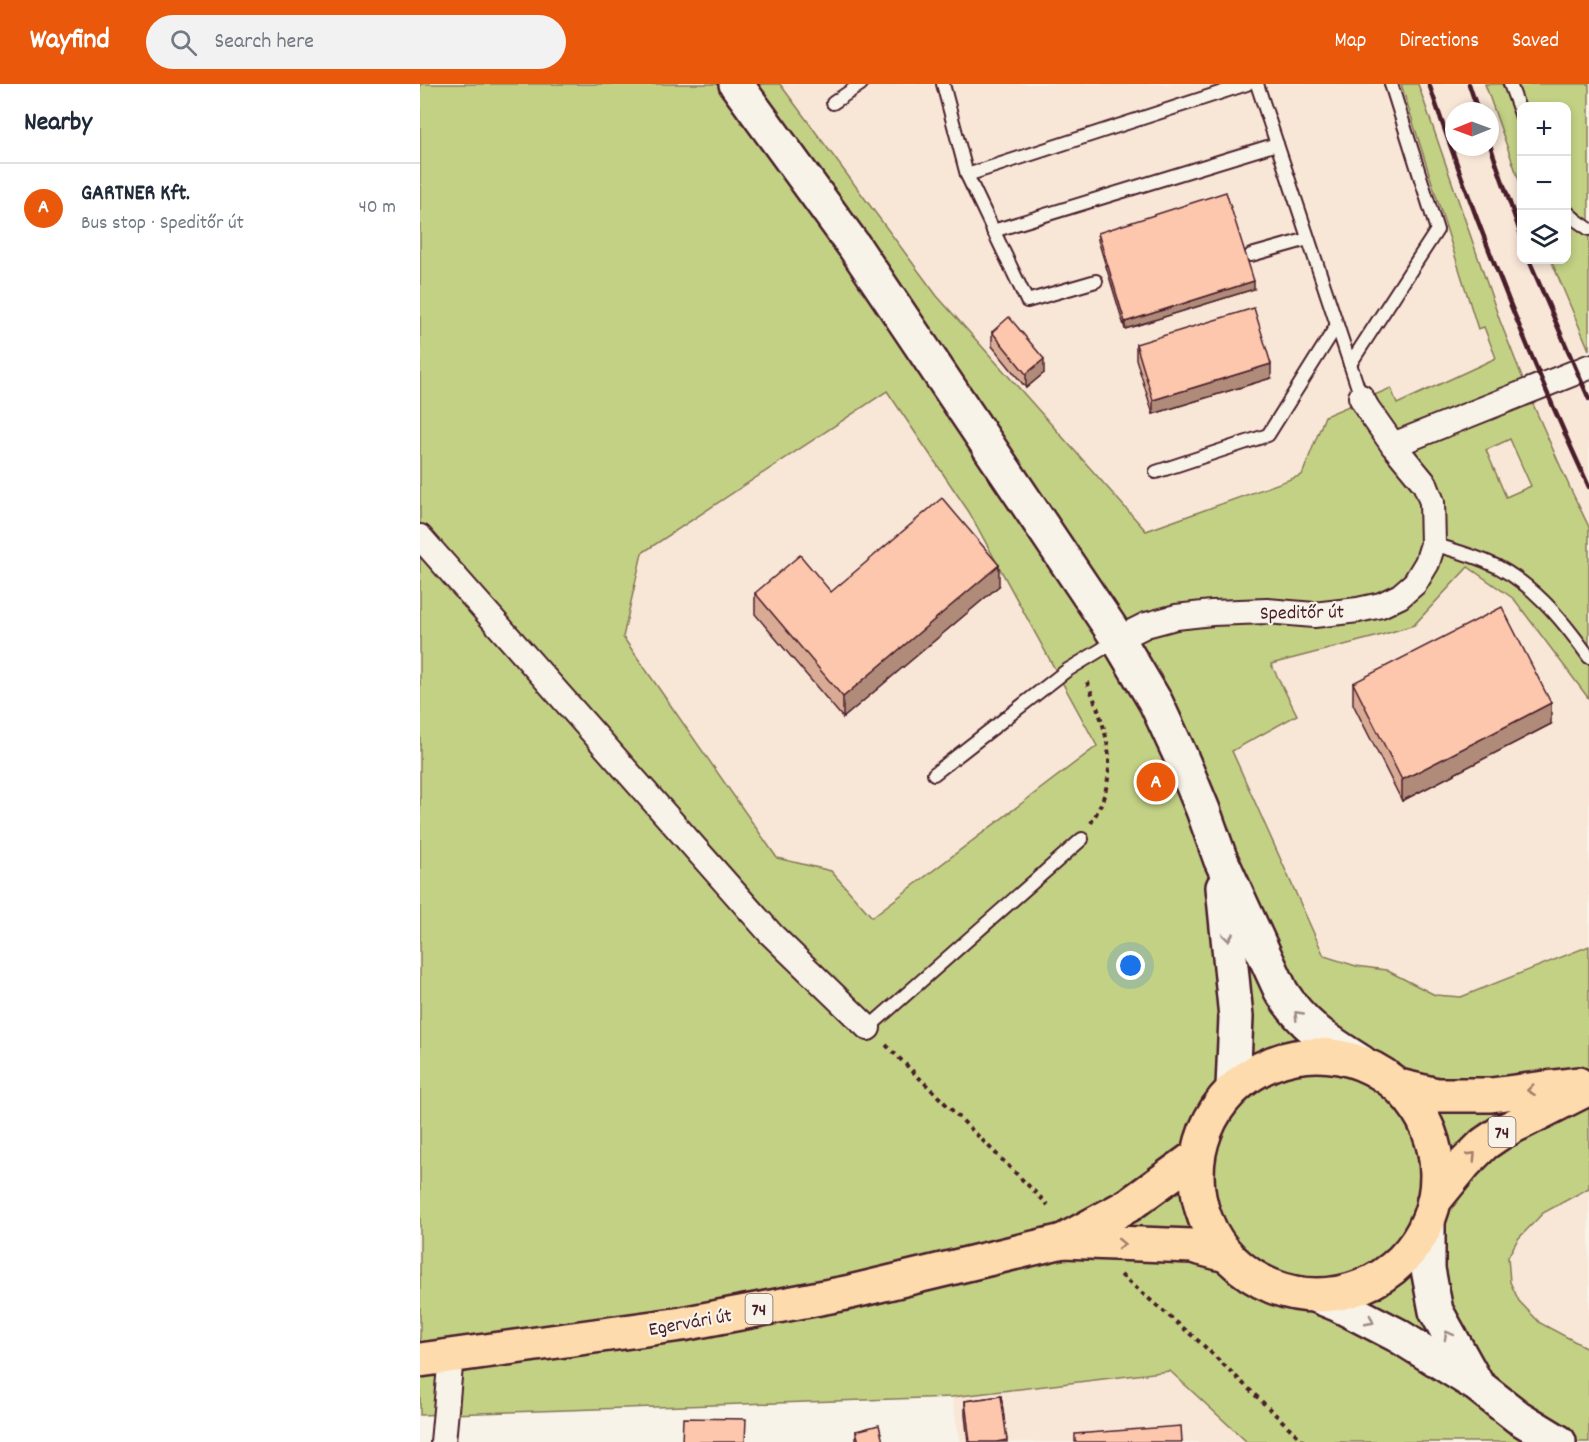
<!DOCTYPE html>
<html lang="en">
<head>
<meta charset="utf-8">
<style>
	:root { --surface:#fff; --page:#f2f2f3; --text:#1f2937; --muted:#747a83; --line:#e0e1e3; --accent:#ea580c }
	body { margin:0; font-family:Dekko,sans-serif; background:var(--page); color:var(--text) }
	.controls { position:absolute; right:18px; top:18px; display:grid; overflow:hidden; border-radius:12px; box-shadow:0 3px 9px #0003 }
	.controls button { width:54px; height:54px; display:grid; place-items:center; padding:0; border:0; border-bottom:2px solid var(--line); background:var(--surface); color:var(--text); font:30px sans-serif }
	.compass { position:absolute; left:1025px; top:18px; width:54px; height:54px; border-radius:50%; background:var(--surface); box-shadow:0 3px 9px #0003; rotate:269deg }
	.you { position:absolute; left:711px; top:882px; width:21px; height:21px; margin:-15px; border:4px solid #fff; border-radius:50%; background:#1a73e8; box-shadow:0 0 0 9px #1a73e833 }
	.badge { display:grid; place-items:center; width:39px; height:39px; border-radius:50%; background:var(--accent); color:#fff; font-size:20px; font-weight:700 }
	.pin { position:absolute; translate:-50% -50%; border:3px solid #fff; box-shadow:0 2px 6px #0006 }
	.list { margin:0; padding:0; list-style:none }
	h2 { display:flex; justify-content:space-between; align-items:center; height:78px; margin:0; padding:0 24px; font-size:26px }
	h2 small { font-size:20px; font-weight:400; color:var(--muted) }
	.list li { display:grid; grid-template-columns:39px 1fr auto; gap:18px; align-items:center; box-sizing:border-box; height:90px; padding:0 24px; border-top:2px solid var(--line) }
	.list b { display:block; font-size:22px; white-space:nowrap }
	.list p { margin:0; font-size:20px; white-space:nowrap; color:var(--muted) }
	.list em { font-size:20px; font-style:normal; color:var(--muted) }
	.icon { flex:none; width:33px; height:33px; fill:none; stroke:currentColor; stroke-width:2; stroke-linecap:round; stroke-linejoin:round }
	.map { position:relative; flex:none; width:1169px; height:1358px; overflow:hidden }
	header { display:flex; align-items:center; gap:36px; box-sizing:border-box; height:84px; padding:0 30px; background:var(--accent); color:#fff }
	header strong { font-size:28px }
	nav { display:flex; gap:33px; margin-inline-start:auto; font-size:21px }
	.search { width:420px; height:54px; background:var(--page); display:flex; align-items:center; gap:15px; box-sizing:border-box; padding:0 21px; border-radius:33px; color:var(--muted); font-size:22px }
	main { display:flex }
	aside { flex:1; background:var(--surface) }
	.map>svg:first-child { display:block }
</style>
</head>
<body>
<header>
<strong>Wayfind</strong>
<div class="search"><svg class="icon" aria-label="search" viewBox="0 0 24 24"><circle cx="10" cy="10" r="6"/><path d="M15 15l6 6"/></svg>Search here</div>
<nav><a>Map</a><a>Directions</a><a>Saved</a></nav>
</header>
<main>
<aside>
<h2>Nearby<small></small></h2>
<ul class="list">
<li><span class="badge">A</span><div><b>GARTNER Kft.</b><p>Bus stop · Speditőr út</p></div><em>40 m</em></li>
</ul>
</aside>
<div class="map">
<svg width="1169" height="1358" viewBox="0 0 1169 1358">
	<rect width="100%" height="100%" fill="#f7f3e8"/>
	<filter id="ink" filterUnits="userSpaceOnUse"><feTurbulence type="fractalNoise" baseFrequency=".0167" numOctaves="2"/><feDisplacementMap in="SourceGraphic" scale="12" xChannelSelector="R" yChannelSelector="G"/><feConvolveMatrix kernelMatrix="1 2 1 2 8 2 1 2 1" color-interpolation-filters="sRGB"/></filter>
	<g filter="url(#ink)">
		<!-- built -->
		<g fill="#f8e6d6" fill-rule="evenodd">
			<polygon points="360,0 981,0 1058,245 1064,243 1076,274 977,320 971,305 905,332 882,391 726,447 517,212"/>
			<path d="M998 0H1065L1101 102 1102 176H1131L1169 266V443L1150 404 1112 318 1080 237ZM1034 27H1070V63H1034Z"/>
			<polygon points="468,307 549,428 677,662 452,833 411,787 357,774 203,553 222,469"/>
			<polygon points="1091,355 1111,403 1086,413 1066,366"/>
			<polygon points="1048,483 1094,515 1169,615 1169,862 1041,913 1015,911 966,886 936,882 904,872 812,666 877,631 851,580 955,553 994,541"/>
			<polygon points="1169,1104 1169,1265 1120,1239 1099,1217 1090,1198 1088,1173 1098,1155 1123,1129"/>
			<polygon points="750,1287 827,1358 540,1358 532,1313"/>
		</g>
		<!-- green -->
		<g fill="#c3d185" stroke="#867858" stroke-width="1.5" fill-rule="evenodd">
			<path d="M0 0H360L517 212 726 447 882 391 905 332 971 304 977 320 1076 274 1064 243 1058 245 981 0H998L1080 237 1112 318 1150 404 1169 443V615L1094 515 1048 483 994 541 955 553 851 580 877 631 812 667 904 872 936 882 966 886 1015 911 1041 913 1169 862V1104L1123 1129 1098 1155 1088 1173 1090 1198 1099 1217 1120 1239 1169 1265V1358H827L750 1287 532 1313 0 1331ZM467 307 549 428 677 662 452 833 411 787 357 774 203 553 222 469ZM1090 355 1111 402 1086 413 1066 366Z"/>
			<polygon points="1065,0 1169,0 1169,266 1131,176 1146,176 1146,22 1102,22 1101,102"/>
		</g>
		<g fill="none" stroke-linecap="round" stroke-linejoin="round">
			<!-- service casing -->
			<g stroke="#4a1f2b" stroke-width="16">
				<g id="service">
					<polyline points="523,0 547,91 607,217 676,197"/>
					<polyline points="837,0 941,313"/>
					<polyline points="1090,0 1102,33"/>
					<polyline points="413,19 441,0"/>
					<polyline points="547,91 827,0"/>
					<polyline points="1146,127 1156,136 1169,145"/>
					<polyline points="573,147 857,60"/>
					<polyline points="831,171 888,155"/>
					<polyline points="930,280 1017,146 971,0"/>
					<polyline points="736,388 848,351 917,241"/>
					<path d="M1013 460C1030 465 1048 470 1065 477 1110 495 1142 535 1169 573"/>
					<polyline points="514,690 646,587 697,556"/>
					<polyline points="448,944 662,755"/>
				</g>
			</g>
			<!-- minor casing -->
			<g stroke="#4a1f2b" stroke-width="28">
				<g id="minor">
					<polyline points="973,361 1169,283"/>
					<polyline points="0,453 351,850 448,944"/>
					<polyline points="698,555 726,541 756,533 792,529 847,527 894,531 938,526 961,521 980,512 995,499 1007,479 1013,460 1012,418 1005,400 973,361 947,324 941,313"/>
					<polyline points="23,1358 31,1272"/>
				</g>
			</g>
			<!-- secondary casing -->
			<g stroke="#4a1f2b" stroke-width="38">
				<g id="secondary">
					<path d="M316 0 434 162 698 555 736 619 761 673 783 726 800 774 861 907C883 942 908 957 941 978"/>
					<polyline points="803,803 816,933 813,1003"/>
					<polyline points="1008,1137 1008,1185 1016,1227 1055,1297"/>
					<polyline points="897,1212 919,1221 977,1251 1057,1301 1098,1333 1139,1358"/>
				</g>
			</g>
			<!-- primary casing -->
			<g stroke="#4a1f2b" stroke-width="38">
				<g id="primary">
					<circle cx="897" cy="1091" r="120"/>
					<polyline points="979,1002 1017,1011 1071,1011 1158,1000"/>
					<polyline points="1014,1117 1045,1079 1064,1060 1080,1049 1169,1004"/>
					<polyline points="643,1157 709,1121 778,1071"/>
					<polyline points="0,1276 262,1240 426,1209 643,1157 772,1162 806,1171"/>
				</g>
			</g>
			<!-- path -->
			<g stroke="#4a1f2b" stroke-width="4" stroke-dasharray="4.5 4.5" stroke-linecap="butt">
				<path d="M667 598C688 648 702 689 671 739"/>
				<polyline points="466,961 628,1121"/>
				<polyline points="701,1191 782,1260 884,1358"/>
			</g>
			<!-- service -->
			<use href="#service" stroke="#f7f3e8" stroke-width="12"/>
			<!-- minor -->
			<use href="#minor" stroke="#f7f3e8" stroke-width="24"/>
			<!-- secondary -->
			<use href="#secondary" stroke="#f7f3e8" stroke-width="33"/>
			<!-- primary -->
			<use href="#primary" stroke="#fddbac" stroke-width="33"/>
			<!-- rail -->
			<g stroke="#4a1f2b" stroke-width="4.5">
				<path d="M1009 0C1055 137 1109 272 1169 403"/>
				<polyline points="1049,0 1058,27"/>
				<polyline points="1070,61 1102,154"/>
				<polyline points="1109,176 1169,315"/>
			</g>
		</g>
		<!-- wall -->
		<g fill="#d9ab95" stroke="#4a1f2b" stroke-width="1.5">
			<polygon points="678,149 834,205 705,245 678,156"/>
			<polygon points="572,248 624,289 606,304 572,262"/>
			<polygon points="716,260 851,294 733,330 716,275"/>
			<polygon points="579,502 423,634 335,530 335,509 411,508"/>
			<polygon points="933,599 1131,640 982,717 933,620"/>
			<polygon points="581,1312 587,1358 548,1358 545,1331 545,1317"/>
			<polygon points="436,1347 463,1358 436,1358"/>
		</g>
		<!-- shaded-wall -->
		<g fill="#b08b79" stroke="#4a1f2b" stroke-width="1.5">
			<polygon points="834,197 834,205 705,245 705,238"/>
			<polygon points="624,275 624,289 606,304 606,290"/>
			<polygon points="851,280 851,294 733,330 733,316"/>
			<polygon points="579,481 579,502 423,634 423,613"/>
			<polygon points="1131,619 1131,640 982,717 982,696"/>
		</g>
		<!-- building -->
		<g fill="#fcc7ad" stroke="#4a1f2b" stroke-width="1.5">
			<polygon points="806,108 834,197 705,238 678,149"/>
			<polygon points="834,224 851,280 733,316 716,260"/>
			<polygon points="589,233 624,275 606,290 572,248"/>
			<polygon points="522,414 579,481 423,613 335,509 380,471 411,508"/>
			<polygon points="1082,523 1131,619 982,696 933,599"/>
			<polygon points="581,1312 587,1356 576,1358 550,1358 545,1317"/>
			<polygon points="263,1334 326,1335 325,1358 262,1358"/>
			<polygon points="459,1341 463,1358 439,1358 436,1347"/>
			<polygon points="761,1342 762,1358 655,1358 655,1350"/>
		</g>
		<!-- one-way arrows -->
		<defs><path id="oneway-chevron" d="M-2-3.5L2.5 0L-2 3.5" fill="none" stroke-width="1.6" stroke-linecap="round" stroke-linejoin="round" transform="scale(1.5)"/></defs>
		<g stroke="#a0898a">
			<use href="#oneway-chevron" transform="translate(808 853) rotate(84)"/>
			<use href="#oneway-chevron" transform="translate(878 931) rotate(-134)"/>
			<use href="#oneway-chevron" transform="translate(950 1237) rotate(28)"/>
			<use href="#oneway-chevron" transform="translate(1028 1251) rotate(-119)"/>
		</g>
		<g stroke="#a47d6c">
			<use href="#oneway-chevron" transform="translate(1111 1006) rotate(173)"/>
			<use href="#oneway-chevron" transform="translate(1052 1072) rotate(-46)"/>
			<use href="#oneway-chevron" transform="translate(701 1160) rotate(1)"/>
		</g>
	</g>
	<g text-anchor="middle" stroke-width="4.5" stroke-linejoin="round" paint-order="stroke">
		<!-- shield labels -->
		<g fill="#f7f3e8" stroke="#7e5f64" stroke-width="1.5">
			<rect x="1068.5" y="1033" width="27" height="30" rx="4.5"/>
			<rect x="325.5" y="1210" width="27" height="30" rx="4.5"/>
		</g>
		<g font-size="18" font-weight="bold" fill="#4a1f2b">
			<text x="1082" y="1054">74</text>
			<text x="339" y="1231">74</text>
		</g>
		<!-- street labels -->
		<g font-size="20" fill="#4a1f2b" stroke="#f7f3e8">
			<text transform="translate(882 527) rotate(-1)" y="7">Speditőr út</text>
			<text transform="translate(270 1237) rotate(-10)" y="7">Egervári út</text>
		</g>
	</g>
</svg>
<div class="controls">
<button>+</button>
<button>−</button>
<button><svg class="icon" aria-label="layers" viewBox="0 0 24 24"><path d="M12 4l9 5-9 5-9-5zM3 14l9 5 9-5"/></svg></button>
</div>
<svg class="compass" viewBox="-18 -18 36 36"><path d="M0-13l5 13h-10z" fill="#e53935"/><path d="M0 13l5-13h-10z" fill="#747a83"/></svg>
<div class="you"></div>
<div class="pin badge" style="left:736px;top:698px">A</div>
</div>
</main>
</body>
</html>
